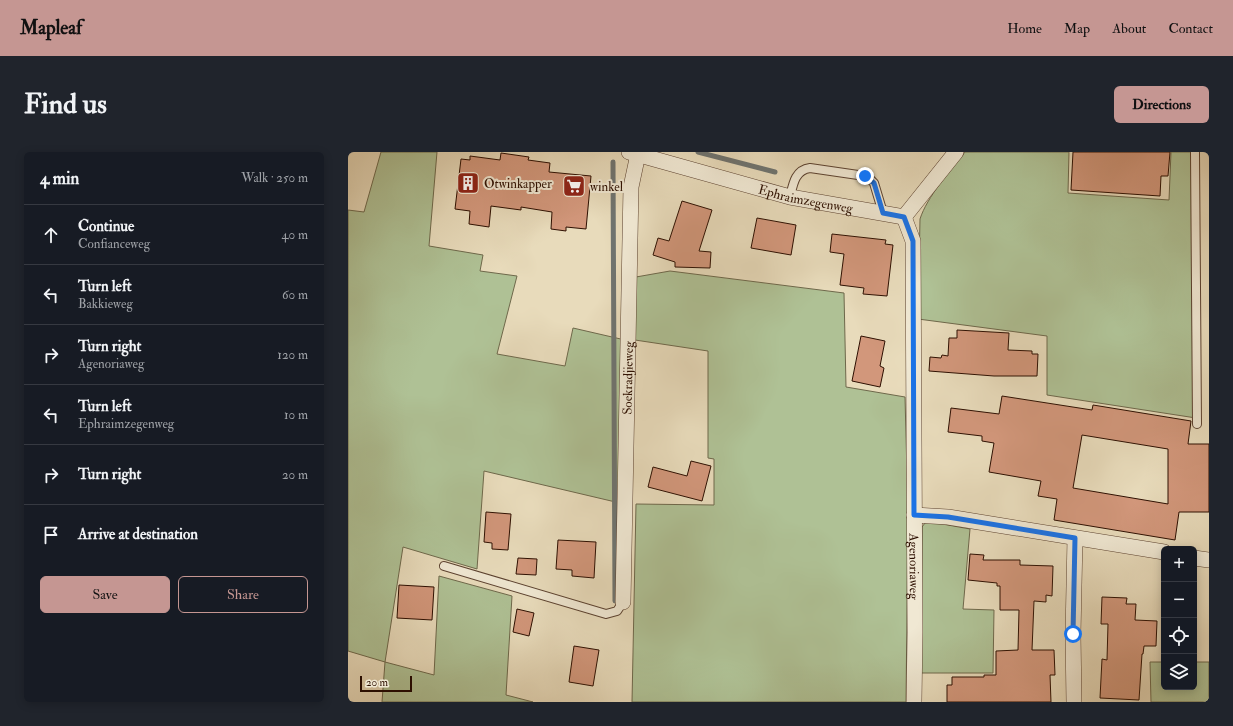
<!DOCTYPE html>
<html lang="en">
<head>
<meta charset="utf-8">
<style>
	:root { --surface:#171b24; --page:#20242c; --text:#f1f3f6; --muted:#9ea1a6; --line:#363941; --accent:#c59692 }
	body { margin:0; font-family:"IM FELL Double Pica",serif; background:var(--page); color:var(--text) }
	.controls { position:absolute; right:12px; bottom:12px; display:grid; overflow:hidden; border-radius:6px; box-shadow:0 2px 10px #0003 }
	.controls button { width:36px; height:36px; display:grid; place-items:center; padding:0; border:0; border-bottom:1px solid var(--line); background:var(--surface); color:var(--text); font:20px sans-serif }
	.scale { position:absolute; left:12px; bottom:10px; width:52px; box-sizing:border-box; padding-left:4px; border:2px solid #2d0f01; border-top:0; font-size:11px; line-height:14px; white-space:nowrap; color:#2d0f01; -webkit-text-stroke:3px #f0e8d3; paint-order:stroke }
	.stop { position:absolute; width:12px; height:12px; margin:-9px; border:3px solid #1a73e8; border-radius:50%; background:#fff }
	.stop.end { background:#1a73e8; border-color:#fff; box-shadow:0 1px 4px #0008 }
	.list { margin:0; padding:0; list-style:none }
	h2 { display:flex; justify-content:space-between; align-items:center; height:52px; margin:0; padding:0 16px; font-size:17px }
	h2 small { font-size:13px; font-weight:400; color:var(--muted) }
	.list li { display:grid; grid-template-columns:26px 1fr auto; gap:12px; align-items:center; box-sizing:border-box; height:60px; padding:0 16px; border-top:1px solid var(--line) }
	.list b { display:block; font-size:15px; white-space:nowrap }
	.list p { margin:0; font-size:13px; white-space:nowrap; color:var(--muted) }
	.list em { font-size:13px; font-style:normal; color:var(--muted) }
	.actions { display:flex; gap:8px; padding:12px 16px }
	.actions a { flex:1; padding:9px 0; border:1px solid var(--accent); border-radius:6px; text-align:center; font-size:14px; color:var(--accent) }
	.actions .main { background:var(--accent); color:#111 }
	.icon { flex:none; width:22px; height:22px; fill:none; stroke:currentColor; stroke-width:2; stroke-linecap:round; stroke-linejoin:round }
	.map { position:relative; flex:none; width:861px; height:550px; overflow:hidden; border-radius:6px }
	header { display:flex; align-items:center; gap:24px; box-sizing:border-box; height:56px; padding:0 20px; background:var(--accent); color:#111 }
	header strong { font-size:19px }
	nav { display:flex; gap:22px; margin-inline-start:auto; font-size:14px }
	.intro { display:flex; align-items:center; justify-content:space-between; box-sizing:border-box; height:96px; padding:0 24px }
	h1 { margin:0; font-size:28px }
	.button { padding:10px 18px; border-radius:6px; background:var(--accent); color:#111; font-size:14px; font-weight:700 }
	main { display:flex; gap:24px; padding:0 24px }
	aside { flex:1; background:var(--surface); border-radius:6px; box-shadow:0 2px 10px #0003 }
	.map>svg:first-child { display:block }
</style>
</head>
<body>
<header>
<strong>Mapleaf</strong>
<nav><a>Home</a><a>Map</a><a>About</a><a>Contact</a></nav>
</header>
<div class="intro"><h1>Find us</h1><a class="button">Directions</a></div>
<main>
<aside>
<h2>4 min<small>Walk · 250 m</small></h2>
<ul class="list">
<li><svg class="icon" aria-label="ahead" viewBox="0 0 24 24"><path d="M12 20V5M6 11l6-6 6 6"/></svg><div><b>Continue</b><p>Confianceweg</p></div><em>40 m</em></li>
<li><svg class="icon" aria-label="left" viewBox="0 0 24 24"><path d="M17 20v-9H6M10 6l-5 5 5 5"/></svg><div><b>Turn left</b><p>Bakkieweg</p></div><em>60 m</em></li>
<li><svg class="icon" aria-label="right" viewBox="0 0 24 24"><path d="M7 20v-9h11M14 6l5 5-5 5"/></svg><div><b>Turn right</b><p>Agenoriaweg</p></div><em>120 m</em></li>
<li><svg class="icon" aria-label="left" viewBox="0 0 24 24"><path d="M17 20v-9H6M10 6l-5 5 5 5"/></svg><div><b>Turn left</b><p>Ephraimzegenweg</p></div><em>10 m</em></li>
<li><svg class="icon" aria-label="right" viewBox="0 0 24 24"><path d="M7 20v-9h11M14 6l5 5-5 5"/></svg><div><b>Turn right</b></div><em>20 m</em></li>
<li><svg class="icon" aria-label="arrive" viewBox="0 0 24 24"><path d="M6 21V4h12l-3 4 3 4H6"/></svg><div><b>Arrive at destination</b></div></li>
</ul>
<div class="actions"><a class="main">Save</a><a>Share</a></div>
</aside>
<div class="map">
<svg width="861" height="550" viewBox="0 0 861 550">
	<rect width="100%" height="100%" fill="#e8dbbb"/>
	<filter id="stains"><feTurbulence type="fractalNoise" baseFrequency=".005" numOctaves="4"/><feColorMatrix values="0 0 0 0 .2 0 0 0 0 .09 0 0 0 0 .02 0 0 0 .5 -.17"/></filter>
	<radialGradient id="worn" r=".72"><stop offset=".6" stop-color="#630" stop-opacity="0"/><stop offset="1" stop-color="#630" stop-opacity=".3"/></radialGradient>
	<!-- green -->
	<g fill="#afc195" stroke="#6e684b">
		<polygon points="33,0 89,0 81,94 135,103 132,119 169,124 149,202 217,214 225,176 277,188 276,352 136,319 129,417 55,395 37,510 86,523 91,424 164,444 158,543 185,550 34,550 37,510 0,499 0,58 16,60"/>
		<path d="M617 0H721L720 41 821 48 823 0H849L848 266 699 243V184L570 167 572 67C579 45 602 19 617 0Z"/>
		<polygon points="322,119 496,141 498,235 557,245 560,362 558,550 284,550 288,352 366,353 366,307 360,306 360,199 287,188 288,125"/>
		<polygon points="583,370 622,377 615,457 646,458 645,521 573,521 574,375 577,371"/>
		<polygon points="802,510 816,510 816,535 846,535 846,510 861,510 861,550 803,550"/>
	</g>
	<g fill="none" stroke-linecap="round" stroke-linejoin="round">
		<!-- stream -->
		<g stroke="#6f7470" stroke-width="5">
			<polyline points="350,0 427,20"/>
			<polyline points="265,10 267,449"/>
		</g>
	</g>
	<!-- building -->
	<g fill="#d2977b" stroke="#2d0f01" fill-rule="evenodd">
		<polygon points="725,0 822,0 820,24 813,24 812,44 723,38"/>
		<polygon points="153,1 181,5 180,8 202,11 201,20 243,24 238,77 218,75 218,79 203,77 204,60 173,55 173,58 143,54 141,75 121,72 122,59 107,57 113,7 122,8 122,4 152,8"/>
		<polygon points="334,49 364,58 351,99 363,100 362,116 327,115 327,110 305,103 310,86 321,89"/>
		<polygon points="409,66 448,73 443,103 403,96"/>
		<polygon points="484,82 538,88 537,92 545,93 539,144 515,142 516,136 492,133 496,102 482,100"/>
		<polygon points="609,178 661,181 660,198 684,199 684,202 690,202 689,224 646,224 581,219 582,205 593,206 594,203 600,204 601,186 609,186"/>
		<polygon points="513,184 537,189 532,214 536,216 532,235 504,229"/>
		<path d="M654 244 744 258 745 253 843 269 840 292H861V360H831L827 388 706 368 709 347 690 344 693 329 641 320 646 291 634 289V284L600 280 603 256 651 262ZM734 283 820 297V352L725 336Z"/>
		<polygon points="343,309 363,314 354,349 300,335 305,315 339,324"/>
		<polygon points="138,360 163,362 160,398 144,397 144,391 136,390"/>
		<polygon points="210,388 248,390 246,426 224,424 224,418 208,417"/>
		<polygon points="622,402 636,403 635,408 672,408 672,413 705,414 704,444 698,443 698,450 686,449 684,498 706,498 707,523 702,523 703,550 599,550 599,533 604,533 604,525 636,525 636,523 648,523 648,499 670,498 671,458 652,458 652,434 649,434 649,431 620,428"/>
		<polygon points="170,406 189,407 188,423 168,422"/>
		<polygon points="51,433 86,435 84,468 49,466"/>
		<polygon points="754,445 779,446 778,452 788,452 787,468 809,469 808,494 796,494 795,502 794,502 791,548 752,546 754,507 759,508 760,472 753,472"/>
		<polygon points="169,457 186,461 181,484 165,480"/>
		<polygon points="226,494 251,498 245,534 221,530"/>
	</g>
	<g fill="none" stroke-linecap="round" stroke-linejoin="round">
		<!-- lane casing -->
		<g stroke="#5c4230" stroke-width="10">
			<g id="lane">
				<polyline points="847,0 849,272"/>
				<path d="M442 45C445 32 447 18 462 16L517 24 522 27 526 31 535 61"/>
				<polyline points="96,414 258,462 269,459 275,450"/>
			</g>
		</g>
		<!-- street casing -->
		<g stroke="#5c4230" stroke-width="16">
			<g id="street">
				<path id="s1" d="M281 0 442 45 556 65 608 0"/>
				<path id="s2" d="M556 65 565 89 567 480 566 550"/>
				<polyline points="566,363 600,365 816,400"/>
				<polyline points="846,406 861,408"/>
				<path id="s3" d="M275 450 283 35 290 2"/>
				<polyline points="726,550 725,482 727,386"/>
			</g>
		</g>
		<!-- lane -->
		<use href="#lane" stroke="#f0e8d3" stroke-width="8"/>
		<!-- street -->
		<use href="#street" stroke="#f0e8d3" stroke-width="15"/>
	</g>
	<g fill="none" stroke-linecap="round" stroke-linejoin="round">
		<!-- route -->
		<polyline stroke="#1a73e8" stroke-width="5" points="517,24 526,31 535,61 556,65 565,89 566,363 600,365 727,386 725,482"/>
	</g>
	<!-- icons -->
	<defs>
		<g id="building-square" transform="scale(1.15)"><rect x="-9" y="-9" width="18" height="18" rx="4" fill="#8f2418" stroke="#f0e8d3"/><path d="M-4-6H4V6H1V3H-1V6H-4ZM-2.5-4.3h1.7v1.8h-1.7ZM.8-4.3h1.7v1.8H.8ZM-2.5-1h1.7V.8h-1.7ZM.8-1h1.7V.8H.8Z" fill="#fff"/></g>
		<g id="supermarket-square" transform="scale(1.15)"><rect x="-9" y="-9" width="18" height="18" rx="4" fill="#8f2418" stroke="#f0e8d3"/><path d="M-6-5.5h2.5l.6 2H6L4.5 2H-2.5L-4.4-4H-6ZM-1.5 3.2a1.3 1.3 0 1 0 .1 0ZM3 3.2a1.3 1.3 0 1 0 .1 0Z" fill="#fff"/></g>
	</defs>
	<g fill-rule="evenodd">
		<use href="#building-square" x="120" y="31"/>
		<use href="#supermarket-square" x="226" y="34"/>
	</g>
	<g text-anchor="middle" stroke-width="4" stroke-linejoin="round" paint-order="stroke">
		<!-- poi labels -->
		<g font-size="13" fill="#2d0f01" stroke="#f0e8d3" text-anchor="start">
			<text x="136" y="36">Otwinkapper</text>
			<text x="242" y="39">winkel</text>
		</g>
		<!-- street labels -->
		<g font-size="13" fill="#2d0f01" stroke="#f0e8d3">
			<text dy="5" stroke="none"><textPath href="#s1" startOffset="183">Ephraimzegenweg</textPath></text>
			<text dy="5" stroke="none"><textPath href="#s3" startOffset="224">Soekradjieweg</textPath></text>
			<text dy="5" stroke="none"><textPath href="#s2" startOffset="351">Agenoriaweg</textPath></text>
		</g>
	</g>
	<rect width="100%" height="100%" filter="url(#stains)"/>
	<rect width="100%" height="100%" fill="url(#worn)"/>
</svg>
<div class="controls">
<button>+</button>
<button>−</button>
<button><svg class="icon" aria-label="locate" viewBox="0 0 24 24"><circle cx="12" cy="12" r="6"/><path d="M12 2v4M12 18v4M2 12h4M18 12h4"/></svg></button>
<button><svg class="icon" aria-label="layers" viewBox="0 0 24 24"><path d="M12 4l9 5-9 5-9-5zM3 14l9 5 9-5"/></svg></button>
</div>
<div class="scale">20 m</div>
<div class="stop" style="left:725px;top:482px"></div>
<div class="stop end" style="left:517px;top:24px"></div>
</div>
</main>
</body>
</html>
